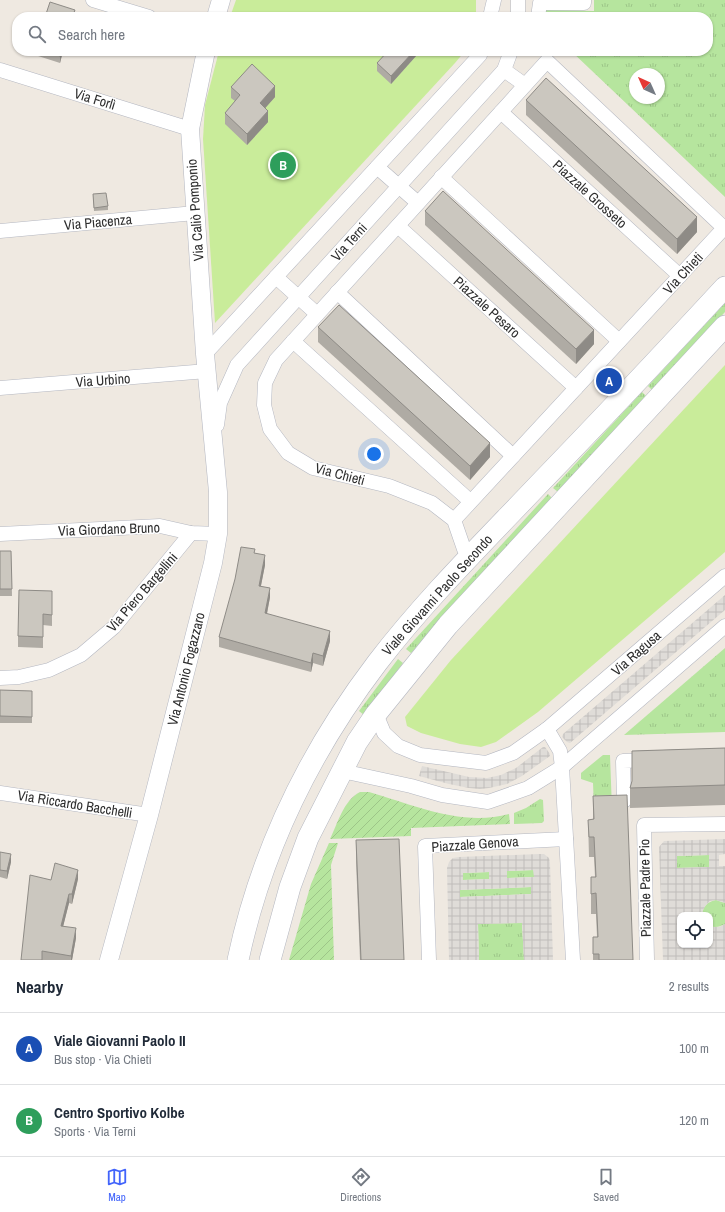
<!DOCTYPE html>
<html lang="en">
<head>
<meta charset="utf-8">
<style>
	:root { --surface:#fff; --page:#f6f6f7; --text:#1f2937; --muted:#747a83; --line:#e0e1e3; --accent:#4264fb }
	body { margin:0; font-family:"Archivo Narrow",sans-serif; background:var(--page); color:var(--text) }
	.controls { position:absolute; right:12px; bottom:12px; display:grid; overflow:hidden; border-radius:8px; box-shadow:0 1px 3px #0004 }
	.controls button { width:36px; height:36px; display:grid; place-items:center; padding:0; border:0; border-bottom:1px solid var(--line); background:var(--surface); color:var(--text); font:20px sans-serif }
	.compass { position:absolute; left:629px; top:68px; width:36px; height:36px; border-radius:50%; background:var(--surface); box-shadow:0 1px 3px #0004; rotate:315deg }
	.you { position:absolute; left:374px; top:454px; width:14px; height:14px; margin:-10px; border:3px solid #fff; border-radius:50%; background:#1a73e8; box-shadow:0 0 0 6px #1a73e833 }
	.badge { display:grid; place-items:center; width:26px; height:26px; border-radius:50%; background:var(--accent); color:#fff; font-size:13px; font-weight:700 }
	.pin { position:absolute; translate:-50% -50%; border:2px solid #fff; box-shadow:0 1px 4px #0006 }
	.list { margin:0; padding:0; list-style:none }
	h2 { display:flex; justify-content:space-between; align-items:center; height:52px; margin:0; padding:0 16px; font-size:17px }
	h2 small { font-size:13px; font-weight:400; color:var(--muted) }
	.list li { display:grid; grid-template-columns:26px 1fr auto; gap:12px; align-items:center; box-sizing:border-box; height:72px; padding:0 16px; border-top:1px solid var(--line) }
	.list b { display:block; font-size:15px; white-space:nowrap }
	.list p { margin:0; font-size:13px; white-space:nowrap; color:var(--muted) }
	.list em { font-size:13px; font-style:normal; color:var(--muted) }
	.icon { flex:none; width:22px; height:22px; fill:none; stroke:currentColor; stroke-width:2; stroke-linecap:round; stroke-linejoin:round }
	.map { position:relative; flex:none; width:725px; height:960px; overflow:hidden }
	.search { position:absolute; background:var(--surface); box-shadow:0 1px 3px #0004; left:12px; right:12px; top:12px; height:44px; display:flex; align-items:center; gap:10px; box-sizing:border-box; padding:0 14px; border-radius:16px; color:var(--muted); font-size:15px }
	.sheet { height:196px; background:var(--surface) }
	nav { display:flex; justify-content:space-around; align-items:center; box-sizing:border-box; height:56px; border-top:1px solid var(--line); background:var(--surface); font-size:11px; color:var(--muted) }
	nav a { display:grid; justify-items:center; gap:2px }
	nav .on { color:var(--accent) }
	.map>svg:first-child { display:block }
</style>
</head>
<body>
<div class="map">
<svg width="725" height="960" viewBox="0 0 725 960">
	<defs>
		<pattern id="grass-tufts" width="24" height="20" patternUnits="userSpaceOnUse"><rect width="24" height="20" fill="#b6e59e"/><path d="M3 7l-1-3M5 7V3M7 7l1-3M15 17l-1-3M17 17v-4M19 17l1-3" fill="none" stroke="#9dc588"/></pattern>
		<pattern id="garden-furrows" width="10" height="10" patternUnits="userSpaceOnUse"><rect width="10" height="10" fill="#b6e59e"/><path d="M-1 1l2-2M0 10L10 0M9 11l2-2" fill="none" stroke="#9dc588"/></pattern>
		<pattern id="plaza-grid" width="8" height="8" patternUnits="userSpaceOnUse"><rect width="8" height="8" fill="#dfdcd8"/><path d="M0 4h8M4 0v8" fill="none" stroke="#c0bdba"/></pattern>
	</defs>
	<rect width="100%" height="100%" fill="#efe9e1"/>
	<!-- grass -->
	<g fill="url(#grass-tufts)" fill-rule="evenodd">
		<path d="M594 0H725V197L571 51H708V17H544L545 10 594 11ZM635 74H659V98H635Z"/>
		<polygon points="725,303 725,312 652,390 648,386"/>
		<polygon points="642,392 646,396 558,492 553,488"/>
		<polygon points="548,494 552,498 411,653 406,649"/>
		<polygon points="725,648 725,732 624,735"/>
		<polygon points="398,659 403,663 364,715 359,711"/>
		<polygon points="603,755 610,755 612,809 594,809 593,783 581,779 581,773"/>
		<polygon points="540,799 543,800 544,821 542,823 514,824 514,813 526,808"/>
		<polygon points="709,855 709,867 677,868 676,856"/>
		<polygon points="534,870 534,877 507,878 507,871"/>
		<polygon points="489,872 489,879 463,880 462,873"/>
		<polygon points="531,887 531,894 460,897 459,890"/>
		<path d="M716 900 725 903V924C720 927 715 928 710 926V915H702C703 906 707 902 716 900Z"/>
		<polygon points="522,923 524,960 479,960 478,924"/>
	</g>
	<!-- garden -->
	<g fill="url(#garden-furrows)">
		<path d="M360 792H369C414 805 462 827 509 814L510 824 411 828V836L330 839C338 823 343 801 360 792Z"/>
		<polygon points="329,843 338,843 331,865 334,960 289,960 311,884"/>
	</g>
	<!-- pitch -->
	<g fill="#c9ec9a">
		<polygon points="236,0 476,0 476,17 230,17"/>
		<polygon points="219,51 465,51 455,63 215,323 203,139 205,105"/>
		<polygon points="725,365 725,552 538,712 496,742 481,747 460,744 421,733 407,726 405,717 451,660"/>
	</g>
	<!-- plaza -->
	<g fill="url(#plaza-grid)" fill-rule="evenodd">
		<polygon points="725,595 725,610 570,743 567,742 562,737 563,734"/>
		<polygon points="543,747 545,747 550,754 550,756 522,776 507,784 489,788 480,789 469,788 449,784 419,776 422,766 469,777 487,778 501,775 516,768"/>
		<path d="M725 839V854L719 855V866H725V903L716 900 710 901 706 905 703 910 702 915H680V945H710V926L713 927H719L725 924V960H663L659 847 664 841ZM709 855V867L677 868V856Z"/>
		<path d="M539 854H544L549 858 550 863 553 960H524L522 923 478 924 479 960H449L447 868 449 862 453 858 459 857ZM533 870 534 877 507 878V871ZM489 872V879L463 880V873ZM531 887V894L460 897V890Z"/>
	</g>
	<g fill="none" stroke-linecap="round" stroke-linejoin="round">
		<!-- minor casing -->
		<g stroke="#b4b7c1" stroke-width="15">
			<g id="minor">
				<polyline points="93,0 149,17"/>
				<polyline points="490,17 494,0"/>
				<polyline points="518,17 518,0"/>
				<polyline points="538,17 540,3 584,3 584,0"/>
				<polyline points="0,70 190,129"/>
				<polyline points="504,70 525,85"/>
				<polyline points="501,112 680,276"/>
				<polyline points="377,167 418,203"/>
				<polyline points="441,177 619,341"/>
				<polyline points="398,226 576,388"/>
				<polyline points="0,231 195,213"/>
				<polyline points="276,277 317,314"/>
				<polyline points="337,292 513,456"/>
				<polyline points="293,341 470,501"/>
				<polyline points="205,354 480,55 481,51"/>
				<polyline points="0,388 207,371"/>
				<polyline points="217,425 220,403 237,365 504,70 511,51"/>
				<polyline points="454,520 724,228 547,61 276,360 265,383 264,405 270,429 288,453 313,468 389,486 432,503 454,520 464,549 469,557"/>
				<polyline points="0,534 160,526 191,533 218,534"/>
				<polyline points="0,678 19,677 49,670 81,655 114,627 191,533"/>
				<polyline points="376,714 384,733 398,746 420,755 486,763 513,753 547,729 725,576"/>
				<polyline points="547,729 560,751 562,767 573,960"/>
				<polyline points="342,771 411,786 442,795 488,802 528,788 562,767 725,626"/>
				<polyline points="0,793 149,815"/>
				<polyline points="624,801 623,761 651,760"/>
				<polyline points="429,960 425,846 566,839"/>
				<polyline points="647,960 644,825 725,824"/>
			</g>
		</g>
		<!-- tertiary casing -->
		<g stroke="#b4b7c1" stroke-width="19">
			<g id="tertiary">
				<polyline points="216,17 221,0"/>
				<polyline points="109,960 149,815 213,563 218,534 218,492 205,354 190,129 206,51"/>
			</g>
		</g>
		<!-- secondary casing -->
		<g stroke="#b4b7c1" stroke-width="22">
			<g id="secondary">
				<path d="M238 960C261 852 310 751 377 663 426 599 484 542 539 484 602 419 664 353 725 287"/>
				<polyline points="270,960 290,887 308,838 357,742 376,714 448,625 725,326"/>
			</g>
		</g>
		<!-- minor -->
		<use href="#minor" stroke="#fff" stroke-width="14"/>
		<!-- tertiary -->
		<use href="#tertiary" stroke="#fff" stroke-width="18"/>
		<!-- secondary -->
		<use href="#secondary" stroke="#fff" stroke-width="21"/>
	</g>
	<!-- wall -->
	<g fill="#afaba4">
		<polygon points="35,51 63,51 60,63 35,55"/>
		<polygon points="416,51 416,56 391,84 377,71 377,63"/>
		<polygon points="231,87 275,97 265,108 268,122 247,145 225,124 225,113 235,101 231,98"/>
		<polygon points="526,100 697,232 677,254 526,115"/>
		<polygon points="93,194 108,206 108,210 94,211"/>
		<polygon points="425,211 594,344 576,364 425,225"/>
		<polygon points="318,327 490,457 470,480 318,342"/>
		<polygon points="0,551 11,551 12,596 0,596"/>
		<polygon points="255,553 265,565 261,586 270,597 267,614 330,641 323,666 313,663 311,672 219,647 219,637"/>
		<polygon points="52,591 52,626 43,625 43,648 18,647 18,636"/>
		<polygon points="0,690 32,691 32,723 0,723"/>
		<polygon points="725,748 725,805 630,808 630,788 632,782 632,751"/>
		<polygon points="593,796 633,960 593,960 593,937 597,937 596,914 591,914 591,877 595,877 594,857 589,857 588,820 593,819"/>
		<polygon points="356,840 404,960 360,960 356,861"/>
		<polygon points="0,852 11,862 7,879 0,877"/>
		<polygon points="78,879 72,904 69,903 63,926 76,938 72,960 21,960 51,880"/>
	</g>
	<!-- shaded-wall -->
	<g fill="#8e8b86">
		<polygon points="75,10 75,17 72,17"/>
		<polygon points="61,51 63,51 60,63 60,56"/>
		<polygon points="414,51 416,51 416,56 391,84 391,76"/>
		<polygon points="275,86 275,97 260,114 260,103"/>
		<polygon points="268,111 268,122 247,145 247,134"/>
		<polygon points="697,217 697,232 677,254 677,239"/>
		<polygon points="594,330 594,344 576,364 576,349"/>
		<polygon points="490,443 490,457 470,480 470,466"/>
		<polygon points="265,555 265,565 259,595 259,586"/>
		<polygon points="270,588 270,597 265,623 265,613"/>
		<polygon points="330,631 330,641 323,666 323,656"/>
		<polygon points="313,653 313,663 311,672 311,663"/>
		<polygon points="11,854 11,862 7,879 7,871"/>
		<polygon points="78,870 78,879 72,904 72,894"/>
		<polygon points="69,894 69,903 61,935 61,926"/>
		<polygon points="76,928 76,938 72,960 71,960 71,956"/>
	</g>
	<!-- building -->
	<g fill="#cbc7bf" stroke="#8e8b86">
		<polygon points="50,2 75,10 72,17 45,17"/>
		<polygon points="44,51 61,51 60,56"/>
		<polygon points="388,51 414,51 391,76 377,63"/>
		<polygon points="252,64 275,86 260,103 268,111 247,134 225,113 240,95 231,87"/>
		<polygon points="546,78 697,217 677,239 526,100"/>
		<polygon points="443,191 594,330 576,349 425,211"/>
		<polygon points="106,193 108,206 94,208 93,194"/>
		<polygon points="339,305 490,443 470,466 318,327"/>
		<polygon points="241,547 255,549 254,553 265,555 259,586 270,588 265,613 330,631 323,656 313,653 311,663 219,637 235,579"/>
		<polygon points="0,551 11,551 12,589 0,589"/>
		<polygon points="19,590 52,591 52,615 43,614 43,637 18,636"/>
		<polygon points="0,690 32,691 32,717 0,716"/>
		<polygon points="725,748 725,785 630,788 632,781 632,751"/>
		<polygon points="627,795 633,960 599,960 599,954 593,954 593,937 598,937 596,893 591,894 591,877 596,877 594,837 589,837 588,820 594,819 593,796"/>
		<polygon points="399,839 404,960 361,960 356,840"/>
		<polygon points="0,852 11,854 7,871 0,870"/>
		<polygon points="55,863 78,870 72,894 69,894 61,926 76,928 71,956 42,951 42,960 21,960 30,875 51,880"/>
	</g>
	<g text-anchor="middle" stroke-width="3" stroke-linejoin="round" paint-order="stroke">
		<!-- street labels -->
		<g font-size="14" fill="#2e2e2e" stroke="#fff">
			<text transform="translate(95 99) rotate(17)" y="5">Via Forlì</text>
			<text transform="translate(590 194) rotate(42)" y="5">Piazzale Grosseto</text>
			<text transform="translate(195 210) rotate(-94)" y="5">Via Caliò Pomponio</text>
			<text transform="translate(98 222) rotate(-5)" y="5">Via Piacenza</text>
			<text transform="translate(349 242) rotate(-48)" y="5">Via Terni</text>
			<text transform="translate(683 273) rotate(-47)" y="5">Via Chieti</text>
			<text transform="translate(487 307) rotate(42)" y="5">Piazzale Pesaro</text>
			<text transform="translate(103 380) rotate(-4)" y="5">Via Urbino</text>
			<text transform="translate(340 474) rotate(15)" y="5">Via Chieti</text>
			<text transform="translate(109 529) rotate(-2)" y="5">Via Giordano Bruno</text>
			<text transform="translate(142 592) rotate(-49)" y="5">Via Piero Bargellini</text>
			<text transform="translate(437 595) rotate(-48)" y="5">Viale Giovanni Paolo Secondo</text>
			<text transform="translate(636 653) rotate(-41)" y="5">Via Ragusa</text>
			<text transform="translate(186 669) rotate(-76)" y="5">Via Antonio Fogazzaro</text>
			<text transform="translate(75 804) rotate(9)" y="5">Via Riccardo Bacchelli</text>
			<text transform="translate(475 844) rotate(-4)" y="5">Piazzale Genova</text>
			<text transform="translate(645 888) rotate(-91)" y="5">Piazzale Padre Pio</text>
		</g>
	</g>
</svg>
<div class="controls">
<button><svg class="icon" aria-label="locate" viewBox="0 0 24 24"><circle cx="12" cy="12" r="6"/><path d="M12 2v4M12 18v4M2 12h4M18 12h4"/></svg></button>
</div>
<svg class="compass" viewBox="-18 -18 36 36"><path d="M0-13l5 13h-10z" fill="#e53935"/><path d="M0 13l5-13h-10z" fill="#747a83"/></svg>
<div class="you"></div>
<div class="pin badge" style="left:609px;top:381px;background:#1a4fb4">A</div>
<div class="pin badge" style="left:283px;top:165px;background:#2e9e5b">B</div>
<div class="search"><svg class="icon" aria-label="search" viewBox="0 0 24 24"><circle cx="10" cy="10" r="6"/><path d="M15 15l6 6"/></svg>Search here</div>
</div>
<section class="sheet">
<h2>Nearby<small>2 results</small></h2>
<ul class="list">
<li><span class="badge" style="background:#1a4fb4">A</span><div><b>Viale Giovanni Paolo II</b><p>Bus stop · Via Chieti</p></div><em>100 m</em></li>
<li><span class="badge" style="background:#2e9e5b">B</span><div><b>Centro Sportivo Kolbe</b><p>Sports · Via Terni</p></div><em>120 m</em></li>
</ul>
</section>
<nav>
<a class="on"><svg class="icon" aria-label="map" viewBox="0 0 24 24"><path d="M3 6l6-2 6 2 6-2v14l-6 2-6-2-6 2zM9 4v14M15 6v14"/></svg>Map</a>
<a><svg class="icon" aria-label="directions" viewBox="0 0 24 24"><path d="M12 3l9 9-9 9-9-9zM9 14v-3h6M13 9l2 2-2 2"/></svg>Directions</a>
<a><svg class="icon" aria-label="saved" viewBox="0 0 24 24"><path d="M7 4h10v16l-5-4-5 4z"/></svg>Saved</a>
</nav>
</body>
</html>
